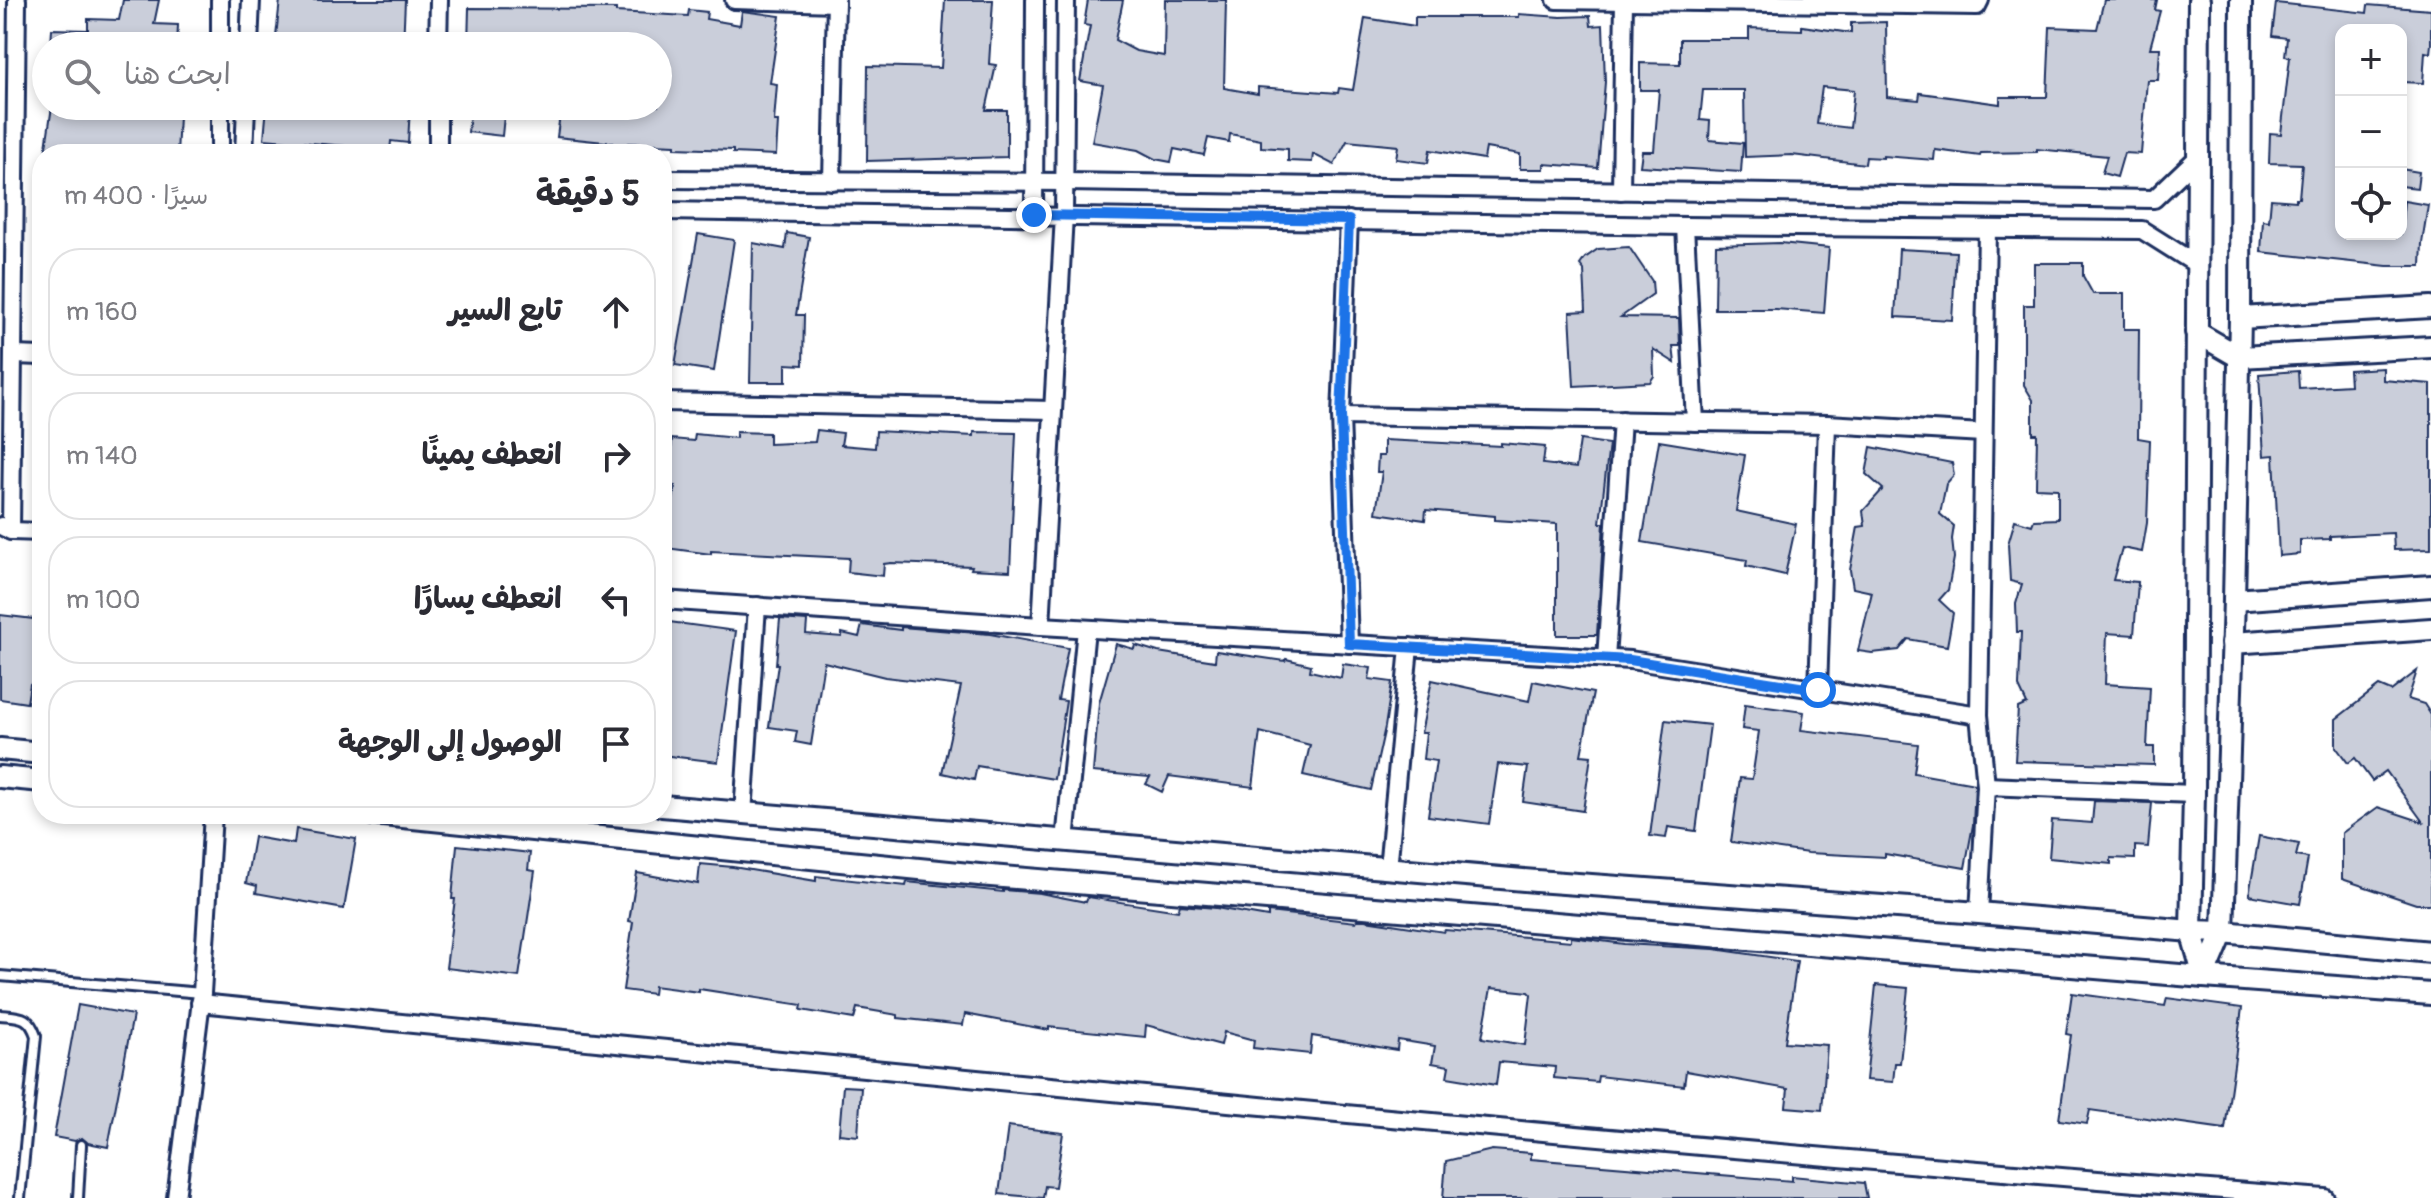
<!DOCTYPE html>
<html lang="ar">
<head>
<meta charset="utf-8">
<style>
	:root { --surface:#fff; --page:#f7f7f7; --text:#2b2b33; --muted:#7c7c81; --line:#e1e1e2 }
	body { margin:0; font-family:Pangolin,"Playpen Sans Arabic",sans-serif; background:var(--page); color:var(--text); direction:rtl }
	.controls { position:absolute; right:24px; top:24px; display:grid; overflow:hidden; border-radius:16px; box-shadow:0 4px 12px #0003 }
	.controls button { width:72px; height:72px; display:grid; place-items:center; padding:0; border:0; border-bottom:2px solid var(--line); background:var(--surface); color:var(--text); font:40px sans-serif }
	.stop { position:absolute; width:24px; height:24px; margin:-18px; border:6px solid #1a73e8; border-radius:50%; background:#fff }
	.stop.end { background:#1a73e8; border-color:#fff; box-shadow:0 2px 8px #0008 }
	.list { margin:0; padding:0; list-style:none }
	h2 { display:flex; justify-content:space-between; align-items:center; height:104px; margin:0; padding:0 32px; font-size:34px }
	h2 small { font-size:26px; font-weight:400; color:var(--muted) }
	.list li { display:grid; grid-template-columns:52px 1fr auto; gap:24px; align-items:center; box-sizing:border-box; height:128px; margin:0 16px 16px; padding:0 16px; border:2px solid var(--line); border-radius:32px }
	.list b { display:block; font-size:30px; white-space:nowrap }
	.list em { font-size:26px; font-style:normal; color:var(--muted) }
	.icon { flex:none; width:44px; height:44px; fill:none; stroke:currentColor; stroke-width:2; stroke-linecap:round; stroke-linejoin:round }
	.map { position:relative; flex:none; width:2431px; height:1198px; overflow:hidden; direction:ltr }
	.search { position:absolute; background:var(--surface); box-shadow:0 4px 12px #0003; left:32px; top:32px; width:640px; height:88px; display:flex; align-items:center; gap:20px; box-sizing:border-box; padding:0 28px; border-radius:44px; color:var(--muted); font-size:30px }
	.panel { position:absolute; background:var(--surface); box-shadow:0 4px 12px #0003; left:32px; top:144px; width:640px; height:680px; border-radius:32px; direction:rtl }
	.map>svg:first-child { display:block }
</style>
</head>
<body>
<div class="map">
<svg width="2431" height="1198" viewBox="0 0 2431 1198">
	<rect width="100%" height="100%" fill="#fff"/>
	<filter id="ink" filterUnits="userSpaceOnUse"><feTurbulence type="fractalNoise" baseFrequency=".0125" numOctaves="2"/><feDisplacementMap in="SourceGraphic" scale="16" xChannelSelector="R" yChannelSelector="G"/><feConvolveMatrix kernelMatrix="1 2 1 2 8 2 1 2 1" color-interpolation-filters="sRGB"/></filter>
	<g filter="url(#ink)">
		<!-- building -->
		<g fill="#caceda" stroke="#1b2f5e" stroke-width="2" fill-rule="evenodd">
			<polygon points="123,0 159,0 154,24 178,25 177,46 51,46 52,29 88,30 88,19 119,20"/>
			<polygon points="280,0 405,0 403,46 275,46"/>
			<polygon points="945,0 993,0 989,64 996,65 986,110 1007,110 1007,157 867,161 868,66 941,68"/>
			<polygon points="1088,0 1123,0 1115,40 1136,51 1164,56 1165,0 1226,0 1224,88 1258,94 1258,87 1338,93 1339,88 1353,90 1365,18 1415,26 1415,17 1519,17 1519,14 1561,17 1590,16 1591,26 1603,25 1605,82 1598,168 1544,164 1544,169 1520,169 1520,154 1486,148 1484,159 1430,150 1428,163 1396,159 1398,146 1347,141 1334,165 1313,154 1312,162 1288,161 1288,149 1261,147 1261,140 1230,134 1229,142 1208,138 1204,155 1174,149 1171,162 1155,159 1138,150 1092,142 1103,85 1080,81 1090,26 1084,25"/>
			<path d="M2104 0H2157L2155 10 2160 11 2150 48H2160L2158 80H2147L2141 154 2124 153 2117 177 2102 173 2107 156 2037 149V152L1981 153 1980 156 1935 150 1934 160 1883 156V158L1866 157 1865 164 1792 155 1745 157 1744 90H1703L1700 120 1710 121 1709 140 1743 143 1741 172 1640 166 1642 151H1654L1659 90H1640V63L1680 64V39H1749V28L1802 30V26L1851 33V23L1886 22 1887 97 1919 100 1920 93 2000 104V97H2047L2050 27 2097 29ZM1822 87 1854 90 1850 128 1817 124Z"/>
			<polygon points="2276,3 2367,13 2368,5 2431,10 2431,44 2430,53 2425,52 2423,83 2401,82 2401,30 2341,30 2341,234 2401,234 2404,201 2428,205 2422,243 2421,266 2387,266 2261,252 2263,220 2269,221 2271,199 2296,201 2296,198 2299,198 2302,164 2269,163 2270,133 2281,134 2290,57 2285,56 2287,38 2272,36"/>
			<polygon points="469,8 616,9 616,12 688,16 689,10 707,12 706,19 740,25 742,11 780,16 770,83 777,84 774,122 778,122 776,155 733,153 733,150 675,148 675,145 628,143 626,154 611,154 613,143 557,137 561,106 658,106 658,46 468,46"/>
			<polygon points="52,106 177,106 177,116 179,116 177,154 45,154"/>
			<polygon points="267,106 410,106 408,143 391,141 390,151 345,149 345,146 264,139"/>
			<polygon points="471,106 505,106 502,136 468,132"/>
			<polygon points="2401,169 2419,172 2417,188 2401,186"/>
			<polygon points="787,233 809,237 796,315 804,315 803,365 786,364 786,382 750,382 753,243 785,249"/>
			<polygon points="698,234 734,240 714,371 675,365"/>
			<polygon points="1780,243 1829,248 1824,313 1776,309 1715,309 1716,245"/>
			<polygon points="1629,247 1652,281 1653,294 1621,317 1679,318 1680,346 1673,346 1675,363 1653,349 1654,376 1650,382 1574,386 1570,312 1586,311 1584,270 1580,265 1585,258 1598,249"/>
			<polygon points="1899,249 1956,252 1952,320 1895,317"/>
			<polygon points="2034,263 2083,263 2083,276 2093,294 2124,294 2124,329 2139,329 2138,438 2150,440 2147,523 2142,552 2122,548 2113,580 2138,582 2134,635 2107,633 2105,684 2150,687 2147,747 2154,747 2154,765 2015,761 2018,708 2027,704 2019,687 2021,632 2017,632 2016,604 2022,584 2010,581 2008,544 2015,520 2032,525 2034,520 2058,519 2058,489 2036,488 2037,434 2033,434 2033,400 2024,385 2024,305 2034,305"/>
			<polygon points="2383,368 2383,380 2431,384 2431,549 2394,550 2393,533 2330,536 2330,539 2300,540 2300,554 2279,556 2274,455 2264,456 2259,374 2298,371 2299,388 2350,385 2349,370"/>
			<polygon points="817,430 843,433 841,445 875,448 876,431 974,436 974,432 1016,433 1010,571 971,569 972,566 891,563 884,564 883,576 848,572 849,558 711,551 711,554 666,548 675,486 668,485 672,439 694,441 695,434 736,438 736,432 769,433 769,444 815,442"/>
			<polygon points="1384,440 1501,446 1501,443 1545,447 1543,464 1576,468 1580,440 1609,444 1600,523 1604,523 1597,635 1557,635 1557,524 1495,520 1495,516 1426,510 1425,520 1376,513 1382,472 1377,472 1378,456 1384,456"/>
			<polygon points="1659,441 1745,455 1736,511 1796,524 1785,575 1746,566 1747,560 1642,542"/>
			<polygon points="1871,447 1952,463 1954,475 1946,484 1940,514 1954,526 1952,539 1954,558 1948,590 1939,600 1953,613 1947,646 1908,639 1899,650 1872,653 1858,651 1872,592 1853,588 1850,570 1858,527 1865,526 1863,511 1883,489 1866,474"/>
			<polygon points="0,615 42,620 42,685 30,684 27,703 0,699"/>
			<polygon points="780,619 807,621 806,634 842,637 842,633 859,637 862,625 901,630 901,627 990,634 1068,648 1058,700 1066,701 1054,779 977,766 974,780 942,773 961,686 885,677 824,662 811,745 795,742 797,731 769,727 778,664 776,664"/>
			<polygon points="662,621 736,631 718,762 662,755"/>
			<polygon points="1116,644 1134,649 1135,645 1158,652 1215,661 1216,651 1285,661 1286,659 1311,665 1310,671 1341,678 1343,664 1371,668 1369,679 1392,682 1385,727 1371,790 1303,775 1310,745 1260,732 1253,787 1169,776 1162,792 1146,784 1150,777 1093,772 1099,703"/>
			<polygon points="2417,671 2408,699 2424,704 2431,715 2431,904 2416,904 2342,879 2342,833 2378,807 2423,822 2386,771 2372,781 2355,758 2348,763 2336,747 2336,719 2379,686 2391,691"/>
			<polygon points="1432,680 1529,701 1533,681 1593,693 1581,755 1591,756 1583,811 1523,802 1528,767 1498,764 1489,824 1428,816 1436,761 1423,759 1426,733 1421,733"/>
			<polygon points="1745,704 1804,712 1801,730 1918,744 1914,773 1975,784 1973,825 1965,868 1885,854 1885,857 1808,853 1731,842 1740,778 1752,779 1759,731 1742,729"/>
			<polygon points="1665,720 1710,725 1696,831 1668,827 1666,838 1650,836"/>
			<polygon points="2094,801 2152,803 2148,847 2135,846 2135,859 2111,858 2111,864 2049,858 2052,820 2092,823"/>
			<polygon points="296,829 356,839 344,909 256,893 257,886 246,883 254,837 294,844"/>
			<polygon points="2259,836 2299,844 2296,856 2308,858 2300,904 2249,895"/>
			<polygon points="457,845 530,853 528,870 535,871 519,977 446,968 455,899 452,899"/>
			<path d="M700 864 733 867 816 881V876L906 886 907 882 1003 892V890L1040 893 1086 902 1088 897 1178 911 1180 905 1216 908 1268 917V912L1356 922 1357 920H1365L1444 932 1445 930 1571 941V937L1624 944 1714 949 1797 961 1785 1042 1827 1045 1822 1110 1786 1107 1788 1089 1686 1071 1684 1086 1598 1076 1597 1082 1554 1078 1555 1067 1499 1062 1496 1085 1447 1077 1449 1066 1432 1063 1435 1046 1398 1040 1397 1050 1312 1036 1310 1054 1253 1048 1254 1040 1224 1032 1221 1045 1146 1025 1145 1037 1049 1027V1030L965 1014 963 1025 898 1018V1015L857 1008 854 1019 801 1010 802 1005 699 989V992L654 986 653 994 623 990 633 922 629 921 637 873 698 884ZM1491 988 1529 992 1531 994 1525 1045 1482 1038Z"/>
			<polygon points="1876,985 1908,988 1900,1063 1895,1063 1893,1082 1866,1080"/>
			<polygon points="2072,993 2165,1006 2167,998 2242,1008 2225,1129 2090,1110 2087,1124 2059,1120 2071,1035 2066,1034"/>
			<polygon points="78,1005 133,1015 108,1147 88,1143 82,1138 75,1141 54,1137"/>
			<polygon points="843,1086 861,1087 858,1136 839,1134"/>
			<polygon points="1008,1126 1063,1133 1055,1187 1045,1186 1043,1198 999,1194"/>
			<polygon points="1492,1150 1531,1153 1531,1159 1792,1181 1792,1176 1864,1183 1867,1198 1443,1198 1446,1161"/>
		</g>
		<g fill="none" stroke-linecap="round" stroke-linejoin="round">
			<!-- service casing -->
			<g stroke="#1b2f5e" stroke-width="14">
				<g id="service">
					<polyline points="0,976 202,993"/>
					<path d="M0 1015C20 1017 29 1015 36 1036L20 1198"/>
					<polyline points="78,1198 81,1145"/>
				</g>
			</g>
			<!-- minor casing -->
			<g stroke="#1b2f5e" stroke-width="22">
				<g id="minor">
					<polyline points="734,0 836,3"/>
					<polyline points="1556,0 1977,6 1980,0"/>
					<polyline points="220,46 220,0"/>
					<polyline points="249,46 251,0"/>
					<polyline points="438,46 439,0"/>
					<polyline points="220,154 220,106"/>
					<polyline points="244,154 246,106"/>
					<polyline points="438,154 438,106"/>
					<polyline points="662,179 1065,182 2154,199 2197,158"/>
					<polyline points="832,181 836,0"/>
					<polyline points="1621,191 1624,0"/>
					<polyline points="662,211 1685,226 2142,230 2196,264"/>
					<polyline points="1034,215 1035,0"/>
					<polyline points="1349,220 1341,416 1349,644"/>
					<polyline points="1685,226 1695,422"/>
					<polyline points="13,355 42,356"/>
					<polyline points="662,402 1052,410"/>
					<polyline points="1341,416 1827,424 1983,433"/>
					<polyline points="1,526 11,531 42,532"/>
					<polyline points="11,531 17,0"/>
					<polyline points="662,600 1041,626 1630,660 1979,715"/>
					<polyline points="1041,626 1064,215 1066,0"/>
					<polyline points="1606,659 1622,420"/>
					<polyline points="1818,690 1827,424"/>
					<polyline points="1986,786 2194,794"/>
					<polyline points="743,814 757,606"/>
					<polyline points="1065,841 1086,629"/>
					<polyline points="1388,869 1409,647"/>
					<polyline points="1979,913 1986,786 1979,715 1987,229"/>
					<path d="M200 1003C908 1073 1616 1143 2325 1198"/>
					<polyline points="176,1198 202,993 213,814"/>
				</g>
			</g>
			<!-- tertiary casing -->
			<g stroke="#1b2f5e" stroke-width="26">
				<g id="tertiary">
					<polyline points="2199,0 2194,794 2191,931 2204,977"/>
					<polyline points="2240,318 2431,307"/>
					<polyline points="2196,332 2239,357 2431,347"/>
					<polyline points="2234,600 2431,586"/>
					<polyline points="2232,643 2431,629"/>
					<polyline points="0,749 42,753"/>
					<polyline points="0,777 42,781"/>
					<polyline points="662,806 1536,881 1979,913 2191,931 2223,932 2431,952"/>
					<polyline points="373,814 979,875 2204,977 2431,994"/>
					<polyline points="2204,977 2223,932 2234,600 2240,318 2241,0"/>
				</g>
			</g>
			<!-- service -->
			<use href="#service" stroke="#fff" stroke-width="8"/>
			<!-- minor -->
			<use href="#minor" stroke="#fff" stroke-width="16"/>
			<!-- tertiary -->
			<use href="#tertiary" stroke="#fff" stroke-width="20"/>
		</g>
	</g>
	<g fill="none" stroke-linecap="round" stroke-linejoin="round" filter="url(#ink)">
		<!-- route -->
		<polyline stroke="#1a73e8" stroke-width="10" points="1034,215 1349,220 1341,416 1349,644 1630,660 1818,690"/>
	</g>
</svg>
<div class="controls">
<button>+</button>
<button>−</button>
<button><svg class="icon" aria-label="locate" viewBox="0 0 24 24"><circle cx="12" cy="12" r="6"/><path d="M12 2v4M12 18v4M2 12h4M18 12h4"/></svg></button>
</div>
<div class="stop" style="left:1818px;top:690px"></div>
<div class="stop end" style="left:1034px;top:215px"></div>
<div class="search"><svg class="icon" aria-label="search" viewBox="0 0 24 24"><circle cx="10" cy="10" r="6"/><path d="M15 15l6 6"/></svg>ابحث هنا</div>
<section class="panel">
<h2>5 دقيقة<small>سيرًا · 400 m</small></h2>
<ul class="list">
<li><svg class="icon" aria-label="ahead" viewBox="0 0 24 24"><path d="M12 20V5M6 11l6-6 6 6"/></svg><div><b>تابع السير</b></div><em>160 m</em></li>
<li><svg class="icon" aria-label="right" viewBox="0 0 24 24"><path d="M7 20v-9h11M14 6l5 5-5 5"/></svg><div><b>انعطف يمينًا</b></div><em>140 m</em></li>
<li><svg class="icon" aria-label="left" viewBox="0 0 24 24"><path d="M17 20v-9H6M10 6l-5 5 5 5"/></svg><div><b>انعطف يسارًا</b></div><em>100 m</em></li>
<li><svg class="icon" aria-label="arrive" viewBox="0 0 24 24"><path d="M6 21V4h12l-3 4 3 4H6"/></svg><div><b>الوصول إلى الوجهة</b></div></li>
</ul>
</section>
</div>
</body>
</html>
